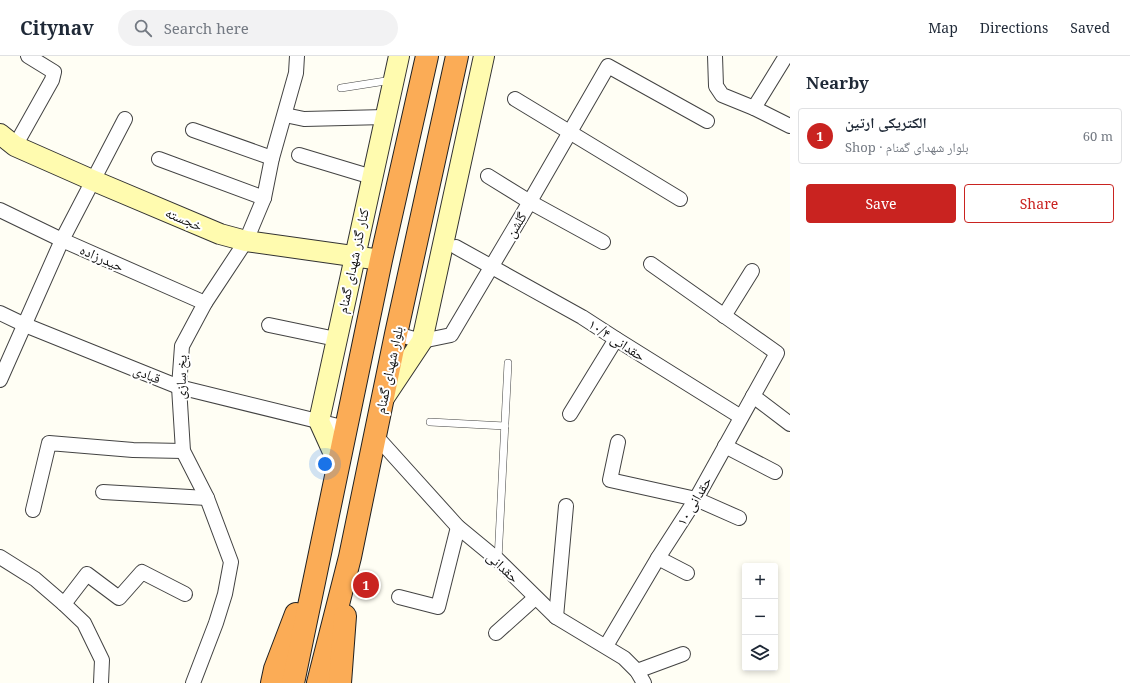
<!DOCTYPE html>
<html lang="en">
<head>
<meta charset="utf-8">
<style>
	:root { --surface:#fff; --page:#f2f2f3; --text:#1f2937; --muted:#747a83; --line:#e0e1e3; --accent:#c92320 }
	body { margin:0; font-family:"Noto Serif","Noto Naskh Arabic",serif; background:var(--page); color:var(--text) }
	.controls { position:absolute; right:12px; bottom:12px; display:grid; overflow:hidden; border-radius:4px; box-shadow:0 2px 6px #0003 }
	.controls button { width:36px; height:36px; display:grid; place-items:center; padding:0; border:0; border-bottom:1px solid var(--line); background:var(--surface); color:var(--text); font:20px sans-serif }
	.you { position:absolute; left:325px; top:408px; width:14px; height:14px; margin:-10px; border:3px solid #fff; border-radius:50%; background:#1a73e8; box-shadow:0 0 0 6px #1a73e833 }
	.badge { display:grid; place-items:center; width:26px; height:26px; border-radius:50%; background:var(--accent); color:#fff; font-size:13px; font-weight:700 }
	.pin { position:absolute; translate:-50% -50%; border:2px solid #fff; box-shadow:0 1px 4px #0006 }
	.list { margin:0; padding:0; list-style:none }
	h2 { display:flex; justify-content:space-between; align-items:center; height:52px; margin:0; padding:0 16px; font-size:17px }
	h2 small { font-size:13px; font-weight:400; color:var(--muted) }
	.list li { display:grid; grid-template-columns:26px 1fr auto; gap:12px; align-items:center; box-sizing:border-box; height:56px; margin:0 8px 8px; padding:0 8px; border:1px solid var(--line); border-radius:4px }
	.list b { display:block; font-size:15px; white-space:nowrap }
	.list p { margin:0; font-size:13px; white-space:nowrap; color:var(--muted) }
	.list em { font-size:13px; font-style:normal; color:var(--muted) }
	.actions { display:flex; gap:8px; padding:12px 16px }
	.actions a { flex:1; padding:9px 0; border:1px solid var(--accent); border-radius:4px; text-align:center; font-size:14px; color:var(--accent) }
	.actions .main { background:var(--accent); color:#fff }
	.icon { flex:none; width:22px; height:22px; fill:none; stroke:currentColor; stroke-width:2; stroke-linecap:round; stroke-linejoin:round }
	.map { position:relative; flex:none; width:790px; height:627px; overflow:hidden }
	header { display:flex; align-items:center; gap:24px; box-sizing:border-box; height:56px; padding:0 20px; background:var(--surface); border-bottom:1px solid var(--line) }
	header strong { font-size:19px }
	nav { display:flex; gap:22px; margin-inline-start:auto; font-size:14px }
	.search { width:280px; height:36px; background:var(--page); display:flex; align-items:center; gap:10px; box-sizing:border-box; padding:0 14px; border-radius:22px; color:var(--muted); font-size:15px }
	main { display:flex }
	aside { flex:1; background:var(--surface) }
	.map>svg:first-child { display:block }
</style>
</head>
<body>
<header>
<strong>Citynav</strong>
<div class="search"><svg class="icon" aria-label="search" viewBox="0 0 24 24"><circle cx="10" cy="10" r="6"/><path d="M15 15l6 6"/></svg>Search here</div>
<nav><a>Map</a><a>Directions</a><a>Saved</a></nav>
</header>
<main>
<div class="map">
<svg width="790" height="627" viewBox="0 0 790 627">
	<rect width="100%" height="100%" fill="#fffef4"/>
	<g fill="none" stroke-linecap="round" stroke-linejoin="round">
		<!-- lane casing -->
		<g stroke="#434343" stroke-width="8">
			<g id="lane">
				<polyline points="341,32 392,24"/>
				<polyline points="430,366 505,370"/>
				<polyline points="498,504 508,307"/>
			</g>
		</g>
		<!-- street casing -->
		<g stroke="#434343" stroke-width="16">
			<g id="street">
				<polyline points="715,0 716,30 722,39 754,52 790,70"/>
				<polyline points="515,43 680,143"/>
				<polyline points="754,52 786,0"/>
				<polyline points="285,59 304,63 385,61"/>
				<polyline points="193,74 272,102"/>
				<polyline points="15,90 52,24 54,16 28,0"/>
				<polyline points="299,99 372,121"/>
				<polyline points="159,103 264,142"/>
				<polyline points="488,120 530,146 603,186"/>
				<polyline points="0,154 62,184 205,247"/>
				<polyline points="456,191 582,261 616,283 741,361"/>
				<polyline points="0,257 25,269 179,331 346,372"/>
				<polyline points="724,260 752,215"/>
				<polyline points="269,269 336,283"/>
				<polyline points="396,278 422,285 451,279 525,154 608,10 707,65"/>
				<polyline points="0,324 62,184 125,63"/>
				<polyline points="753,340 790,368"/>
				<polyline points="570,358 616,283"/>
				<polyline points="375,379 458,471 498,504 556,561 624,602 637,615 644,627"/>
				<polyline points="618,386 610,424 696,443 739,462"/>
				<polyline points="725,390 775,416"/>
				<polyline points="103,436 207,442"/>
				<polyline points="33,454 49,387 133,394 183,395"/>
				<polyline points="0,501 35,523 64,548 84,567 102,604 101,627"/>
				<polyline points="658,502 687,517"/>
				<polyline points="399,541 438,551 458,471"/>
				<polyline points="64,548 87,518 119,542 142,516 185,538"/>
				<polyline points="556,561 566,450"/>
				<polyline points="496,577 535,542"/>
				<polyline points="606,590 658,502 696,443 777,297 651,208"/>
				<polyline points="637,615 683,598"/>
				<polyline points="193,627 216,567 225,538 231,506 207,442 183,395 179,331 182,290 205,247 246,185 264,142 272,102 296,17 297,0"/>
			</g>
		</g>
		<!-- secondary casing -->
		<g stroke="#323232" stroke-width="22">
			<g id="secondary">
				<polyline points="0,78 15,90 92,124 220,178 246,185 381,204"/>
				<polyline points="384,342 422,285 484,0"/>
				<polyline points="338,407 319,365 399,0"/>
			</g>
		</g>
		<!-- highway casing -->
		<g stroke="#212121" stroke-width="24">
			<g id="highway">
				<polyline points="272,627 275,613 296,558"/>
				<polyline points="293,627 381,204 427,0"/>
				<polyline points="318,627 350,501 396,278 457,0"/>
				<polyline points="340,627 345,560"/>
			</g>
		</g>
		<!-- lane -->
		<use href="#lane" stroke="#fff" stroke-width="7"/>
		<!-- street -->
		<use href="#street" stroke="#fff" stroke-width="14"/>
		<!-- secondary -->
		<use href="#secondary" stroke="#fffbaf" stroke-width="20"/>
		<!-- highway -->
		<use href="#highway" stroke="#fbac56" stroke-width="22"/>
	</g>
	<g text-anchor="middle" stroke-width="4" stroke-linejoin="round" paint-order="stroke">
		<!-- street labels -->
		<g font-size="14" fill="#101010" stroke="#fff">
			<text transform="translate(184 163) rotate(23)" y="5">خجسته</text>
			<text transform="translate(516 169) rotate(-59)" y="5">گلشن</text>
			<text transform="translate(102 202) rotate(24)" y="5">حیدرزاده</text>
			<text transform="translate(353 205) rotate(-78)" y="5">کنار گذر شهدای گمنام</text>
			<text transform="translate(617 284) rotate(33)" y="5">حقدانی ۱۰/۴</text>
			<text transform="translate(389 314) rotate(-78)" y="5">بلوار شهدای گمنام</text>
			<text transform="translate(147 318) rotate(22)" y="5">قبادی</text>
			<text transform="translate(181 321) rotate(-88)" y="5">یخ سازی</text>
			<text transform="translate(694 445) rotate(-59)" y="5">حقدانی ۱۰</text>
			<text transform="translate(503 511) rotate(43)" y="5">حقدانی</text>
		</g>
	</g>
</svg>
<div class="controls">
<button>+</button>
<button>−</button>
<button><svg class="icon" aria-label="layers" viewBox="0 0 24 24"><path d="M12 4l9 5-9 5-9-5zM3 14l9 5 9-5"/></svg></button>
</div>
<div class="you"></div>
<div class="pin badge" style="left:366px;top:529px">1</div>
</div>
<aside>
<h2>Nearby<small></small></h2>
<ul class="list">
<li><span class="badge">1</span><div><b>الکتریکی ارتین</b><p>Shop · بلوار شهدای گمنام</p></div><em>60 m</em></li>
</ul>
<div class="actions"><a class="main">Save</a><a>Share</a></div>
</aside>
</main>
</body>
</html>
